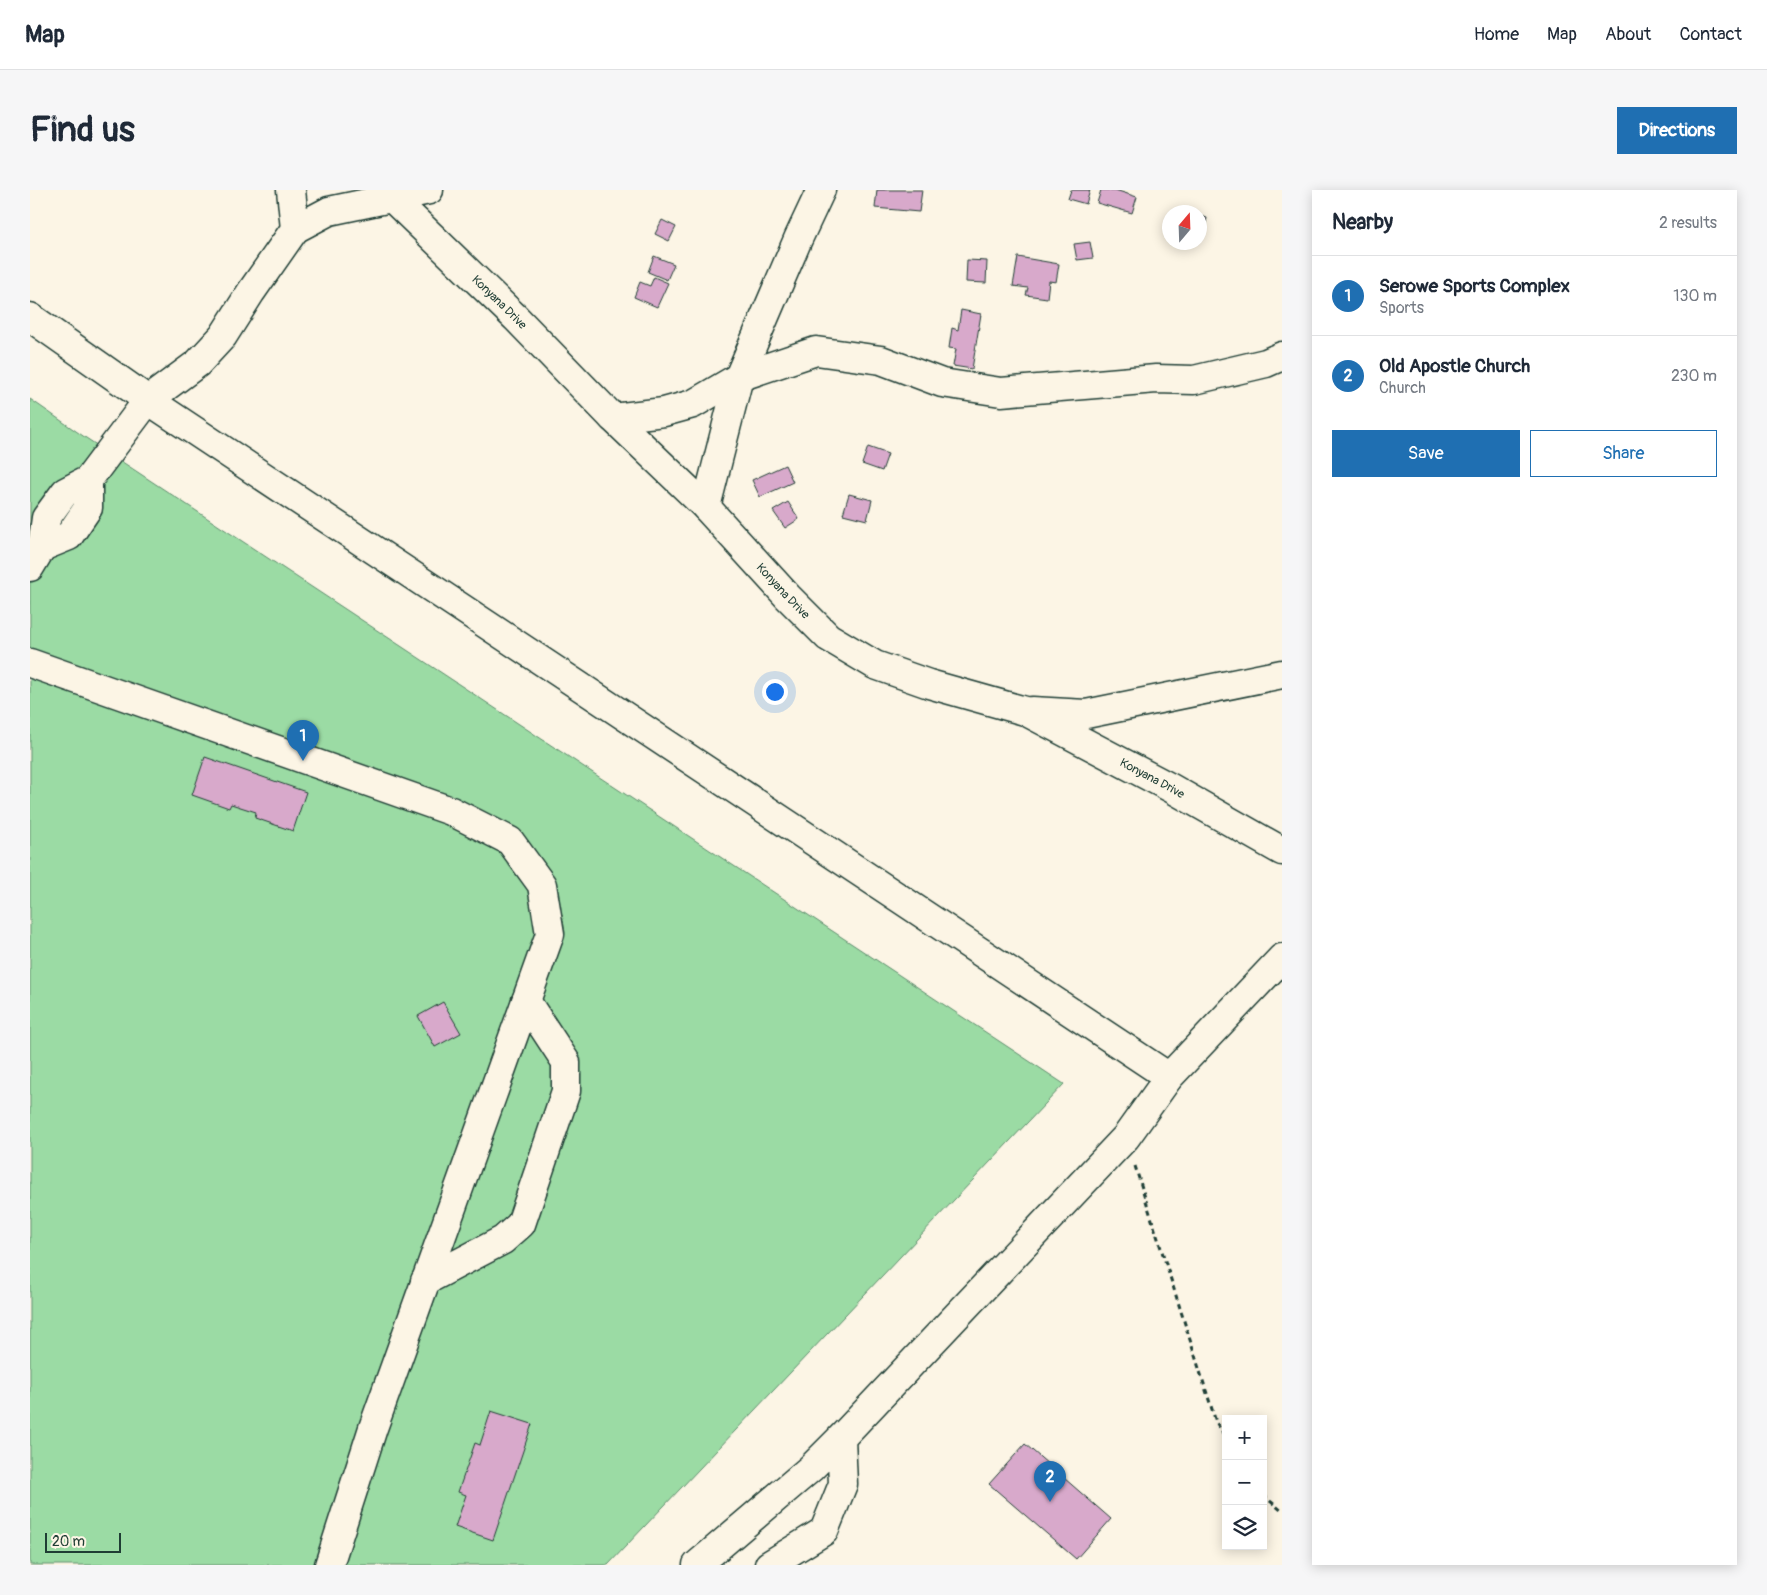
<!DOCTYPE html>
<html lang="en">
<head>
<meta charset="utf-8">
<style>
	:root { --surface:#fff; --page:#f6f6f7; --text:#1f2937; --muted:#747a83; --line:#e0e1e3; --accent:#1f6fb2 }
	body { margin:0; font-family:Pangolin,sans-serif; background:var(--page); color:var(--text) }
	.controls { position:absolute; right:15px; bottom:15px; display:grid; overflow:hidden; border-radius:0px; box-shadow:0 2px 12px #0003 }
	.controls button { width:45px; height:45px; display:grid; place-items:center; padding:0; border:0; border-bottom:1px solid var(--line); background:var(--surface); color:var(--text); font:25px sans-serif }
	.compass { position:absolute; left:1132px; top:15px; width:45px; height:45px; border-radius:50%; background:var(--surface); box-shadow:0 2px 12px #0003; rotate:19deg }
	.scale { position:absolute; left:15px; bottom:12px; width:76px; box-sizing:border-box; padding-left:5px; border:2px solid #1f3d34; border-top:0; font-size:14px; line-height:18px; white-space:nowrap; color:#1f3d34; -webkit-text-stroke:4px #fcf5e5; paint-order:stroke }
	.you { position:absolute; left:744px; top:501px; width:18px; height:18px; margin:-12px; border:4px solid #fff; border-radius:50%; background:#1a73e8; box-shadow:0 0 0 8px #1a73e833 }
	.badge { display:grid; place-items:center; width:32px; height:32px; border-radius:50%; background:var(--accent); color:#fff; font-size:16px; font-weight:700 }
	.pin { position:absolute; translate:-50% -41px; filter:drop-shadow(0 1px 2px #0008) }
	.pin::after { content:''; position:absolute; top:26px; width:18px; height:15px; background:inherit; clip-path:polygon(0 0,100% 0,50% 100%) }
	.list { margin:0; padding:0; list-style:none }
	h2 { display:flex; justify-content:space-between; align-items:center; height:65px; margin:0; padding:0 20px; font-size:21px }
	h2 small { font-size:16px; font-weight:400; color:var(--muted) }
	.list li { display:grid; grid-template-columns:32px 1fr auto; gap:15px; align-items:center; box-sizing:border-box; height:80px; padding:0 20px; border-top:1px solid var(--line) }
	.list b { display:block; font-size:19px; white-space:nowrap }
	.list p { margin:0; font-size:16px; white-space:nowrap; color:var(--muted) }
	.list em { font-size:16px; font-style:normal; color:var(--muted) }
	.actions { display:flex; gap:10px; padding:15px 20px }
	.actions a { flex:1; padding:11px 0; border:1px solid var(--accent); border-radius:0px; text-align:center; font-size:18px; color:var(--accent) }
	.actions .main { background:var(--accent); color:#fff }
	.icon { flex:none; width:28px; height:28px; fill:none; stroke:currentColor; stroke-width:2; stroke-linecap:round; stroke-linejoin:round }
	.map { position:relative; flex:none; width:1252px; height:1375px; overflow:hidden; border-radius:0px }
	header { display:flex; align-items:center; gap:30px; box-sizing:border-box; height:70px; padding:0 25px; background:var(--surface); border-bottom:1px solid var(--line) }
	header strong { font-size:24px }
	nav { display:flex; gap:28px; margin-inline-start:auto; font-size:18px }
	.intro { display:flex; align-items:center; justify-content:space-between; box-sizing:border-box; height:120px; padding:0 30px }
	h1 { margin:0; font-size:35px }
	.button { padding:12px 22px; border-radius:0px; background:var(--accent); color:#fff; font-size:18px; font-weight:700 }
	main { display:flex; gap:30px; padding:0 30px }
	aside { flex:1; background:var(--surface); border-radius:0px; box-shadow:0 2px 12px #0003 }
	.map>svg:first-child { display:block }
</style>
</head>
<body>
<header>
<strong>Map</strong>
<nav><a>Home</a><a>Map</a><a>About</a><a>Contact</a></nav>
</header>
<div class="intro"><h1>Find us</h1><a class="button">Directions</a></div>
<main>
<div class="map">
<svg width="1252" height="1375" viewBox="0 0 1252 1375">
	<rect width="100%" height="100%" fill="#fcf5e5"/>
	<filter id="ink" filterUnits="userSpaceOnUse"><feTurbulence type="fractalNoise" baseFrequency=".02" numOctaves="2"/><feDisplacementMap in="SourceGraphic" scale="10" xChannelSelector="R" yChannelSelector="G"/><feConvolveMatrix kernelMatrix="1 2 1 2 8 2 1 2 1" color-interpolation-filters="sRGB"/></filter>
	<g filter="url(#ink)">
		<!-- green -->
		<polygon fill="#9bdba4" stroke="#5d8c6c" points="0,209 56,248 1034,894 578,1375 0,1375"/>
		<!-- building -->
		<g fill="#d8a9cb" stroke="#1f3d34">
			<polygon points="847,0 892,0 889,22 845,18"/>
			<polygon points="1041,0 1060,0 1056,14 1038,9"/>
			<polygon points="1071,0 1085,0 1107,7 1102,23 1067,13"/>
			<polygon points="1170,26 1177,28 1173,48 1170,48"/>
			<polygon points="632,30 646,37 639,51 625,44"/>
			<polygon points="1060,52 1063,68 1047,70 1044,54"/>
			<polygon points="624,66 644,74 637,90 618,82"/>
			<polygon points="988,67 1029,74 1026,92 1019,91 1017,108 996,105 998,98 983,96"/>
			<polygon points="937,70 957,71 956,93 936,92"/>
			<polygon points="624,87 638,93 627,117 604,107 610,92 620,96"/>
			<polygon points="931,120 951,124 942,179 923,176 926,159 919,158 922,138 928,140"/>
			<polygon points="838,257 858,264 852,281 832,274"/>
			<polygon points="755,275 763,292 730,307 722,290"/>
			<polygon points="819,304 842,310 837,330 813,324"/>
			<polygon points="758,312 769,329 755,338 743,321"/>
			<polygon points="175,567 276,602 263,641 225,628 226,622 201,614 199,618 162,605"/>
			<polygon points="413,812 431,843 405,857 388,826"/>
			<polygon points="461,1221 502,1234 463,1350 425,1337 436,1305 428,1302 445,1253 450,1255"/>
			<polygon points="995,1254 1081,1329 1046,1369 959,1294"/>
		</g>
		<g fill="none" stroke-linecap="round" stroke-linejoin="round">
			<!-- minor casing -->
			<g stroke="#1f3d34" stroke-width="31">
				<g id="minor">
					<path id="s1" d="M350 0 362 8 486 128 583 228 676 317 758 407 798 447 845 475 899 494 995 521 1141 598 1252 661"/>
					<polyline points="265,39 299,21 399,0"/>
					<polyline points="0,127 118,210 1139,887"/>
					<polyline points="583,228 634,222 663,214 709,187 786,161 851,170 912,193 971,202 1126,189 1164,190 1236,173 1252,166"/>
					<polyline points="676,317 709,187 768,49 791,0"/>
					<polyline points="12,357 39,346 58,318 58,290"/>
					<polyline points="0,377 12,357 16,328 35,302 58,290 118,210 168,173 193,146 221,102 265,39 261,0"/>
					<polyline points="0,473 421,621 480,651 512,695 520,744 343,1238 299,1375"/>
					<polyline points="1002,521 1056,524 1252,484"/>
					<polyline points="395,1091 473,1050 491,1034 536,901 536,872 496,811"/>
					<polyline points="667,1375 781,1278 811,1248 1096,947 1139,887 1252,768"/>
					<polyline points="739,1375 794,1341 813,1294 811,1248"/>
				</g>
			</g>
			<!-- path -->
			<g stroke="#1f3d34" stroke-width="3" stroke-dasharray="5 4" stroke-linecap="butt">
				<polyline points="1105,976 1186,1232 1196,1248"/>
				<polyline points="1233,1305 1252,1321"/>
			</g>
			<!-- minor -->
			<use href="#minor" stroke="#fcf5e5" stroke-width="28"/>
		</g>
	</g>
	<g text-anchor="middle" stroke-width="4" stroke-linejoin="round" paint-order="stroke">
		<!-- street labels -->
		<g font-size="12" fill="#1f3d34" stroke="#fcf5e5">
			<text dy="4" stroke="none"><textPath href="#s1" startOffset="164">Konyana Drive</textPath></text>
			<text dy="4" stroke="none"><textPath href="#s1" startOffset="569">Konyana Drive</textPath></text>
			<text dy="4" stroke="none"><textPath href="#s1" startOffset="989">Konyana Drive</textPath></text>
		</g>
	</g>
</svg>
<div class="controls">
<button>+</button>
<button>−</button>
<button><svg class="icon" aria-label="layers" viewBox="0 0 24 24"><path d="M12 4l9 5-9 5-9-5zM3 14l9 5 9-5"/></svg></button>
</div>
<svg class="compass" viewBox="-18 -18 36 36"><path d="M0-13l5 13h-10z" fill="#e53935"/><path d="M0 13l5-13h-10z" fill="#747a83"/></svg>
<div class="scale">20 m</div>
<div class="you"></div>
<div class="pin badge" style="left:273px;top:571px">1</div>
<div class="pin badge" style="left:1020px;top:1312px">2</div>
</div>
<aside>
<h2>Nearby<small>2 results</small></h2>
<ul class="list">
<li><span class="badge">1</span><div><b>Serowe Sports Complex</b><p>Sports</p></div><em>130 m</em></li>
<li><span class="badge">2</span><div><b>Old Apostle Church</b><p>Church</p></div><em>230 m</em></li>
</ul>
<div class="actions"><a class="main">Save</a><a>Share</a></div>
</aside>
</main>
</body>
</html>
